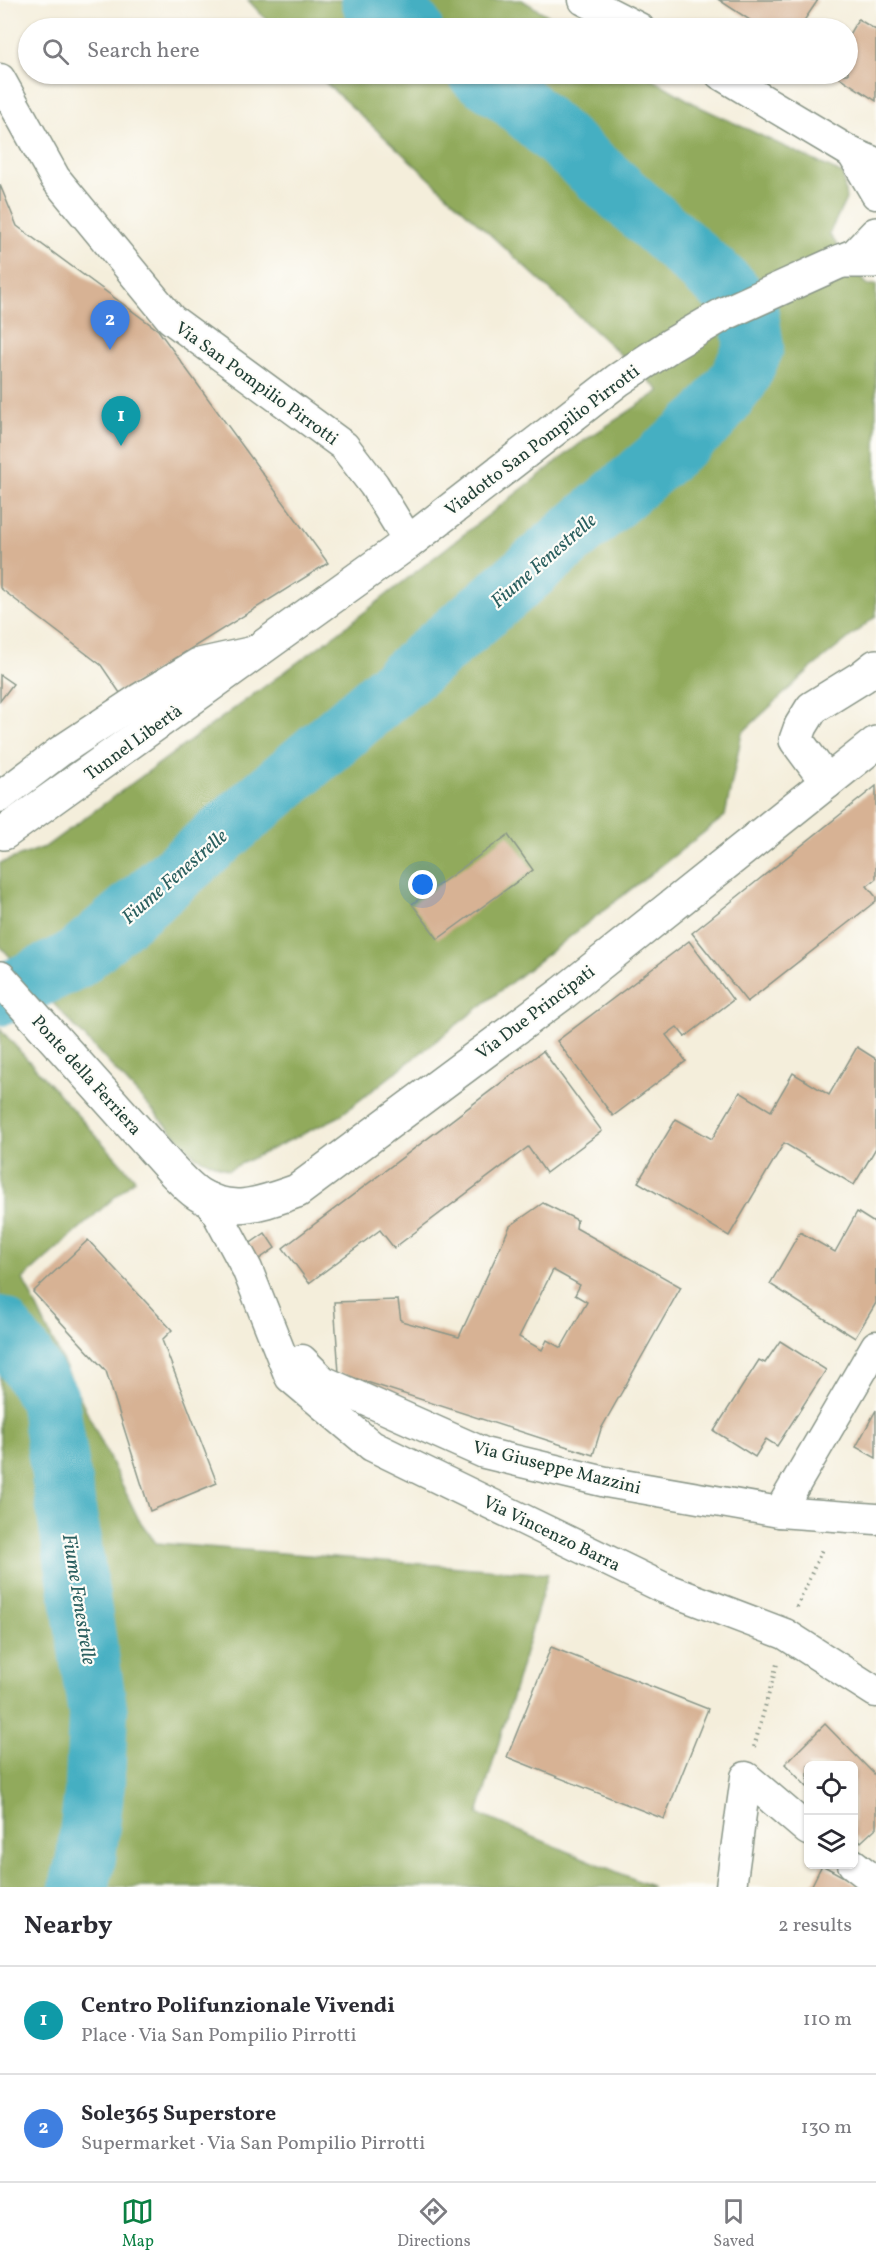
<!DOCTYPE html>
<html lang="en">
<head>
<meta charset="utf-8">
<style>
	:root { --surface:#fff; --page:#f2f2f3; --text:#2b2b33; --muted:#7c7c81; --line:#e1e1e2; --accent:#0b8043 }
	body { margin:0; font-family:Vollkorn,serif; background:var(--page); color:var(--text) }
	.controls { position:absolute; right:18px; bottom:18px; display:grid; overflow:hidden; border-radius:9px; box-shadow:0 2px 4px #0004 }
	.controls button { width:54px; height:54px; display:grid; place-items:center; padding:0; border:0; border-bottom:2px solid var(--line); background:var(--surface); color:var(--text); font:30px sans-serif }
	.you { position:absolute; left:423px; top:885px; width:21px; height:21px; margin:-15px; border:4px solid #fff; border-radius:50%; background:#1a73e8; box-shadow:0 0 0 9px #1a73e833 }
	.badge { display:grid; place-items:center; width:39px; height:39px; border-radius:50%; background:var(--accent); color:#fff; font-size:20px; font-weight:700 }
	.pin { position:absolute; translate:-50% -50px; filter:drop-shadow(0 2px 3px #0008) }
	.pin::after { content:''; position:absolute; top:32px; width:21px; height:18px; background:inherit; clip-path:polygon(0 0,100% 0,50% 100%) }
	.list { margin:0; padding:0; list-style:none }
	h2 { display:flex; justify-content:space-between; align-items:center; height:78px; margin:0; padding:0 24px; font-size:26px }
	h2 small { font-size:20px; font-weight:400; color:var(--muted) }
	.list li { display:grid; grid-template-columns:39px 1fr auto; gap:18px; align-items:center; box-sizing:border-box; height:108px; padding:0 24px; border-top:2px solid var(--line) }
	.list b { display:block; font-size:22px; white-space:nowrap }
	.list p { margin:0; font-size:20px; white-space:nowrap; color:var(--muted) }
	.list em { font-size:20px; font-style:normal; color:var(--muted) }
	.icon { flex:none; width:33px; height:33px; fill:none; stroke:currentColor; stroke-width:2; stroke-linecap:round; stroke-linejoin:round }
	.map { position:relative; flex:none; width:876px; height:1887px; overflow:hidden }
	.search { position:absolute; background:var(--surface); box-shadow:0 2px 4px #0004; left:18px; right:18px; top:18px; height:66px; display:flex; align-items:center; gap:15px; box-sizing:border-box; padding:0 21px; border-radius:33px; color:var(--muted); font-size:22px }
	.sheet { height:294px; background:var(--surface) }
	nav { display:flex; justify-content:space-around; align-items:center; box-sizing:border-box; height:84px; border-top:2px solid var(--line); background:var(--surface); font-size:16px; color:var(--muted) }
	nav a { display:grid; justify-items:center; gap:3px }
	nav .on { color:var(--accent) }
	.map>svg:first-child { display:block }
</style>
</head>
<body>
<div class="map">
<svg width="876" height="1887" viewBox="0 0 876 1887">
	<rect width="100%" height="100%" fill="#fdfcf7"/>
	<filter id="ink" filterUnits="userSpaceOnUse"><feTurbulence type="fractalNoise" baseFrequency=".0167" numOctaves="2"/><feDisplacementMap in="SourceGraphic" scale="12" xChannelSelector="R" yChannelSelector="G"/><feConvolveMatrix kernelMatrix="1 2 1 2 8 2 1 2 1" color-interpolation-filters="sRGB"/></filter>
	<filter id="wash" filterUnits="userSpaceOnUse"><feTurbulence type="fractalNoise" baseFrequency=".008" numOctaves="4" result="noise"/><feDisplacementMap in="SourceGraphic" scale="24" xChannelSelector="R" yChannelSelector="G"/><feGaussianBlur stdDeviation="1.35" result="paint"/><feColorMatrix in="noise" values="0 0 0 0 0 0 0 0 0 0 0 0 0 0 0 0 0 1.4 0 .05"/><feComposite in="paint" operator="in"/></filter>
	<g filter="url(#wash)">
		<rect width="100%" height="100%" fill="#f4eedb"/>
		<!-- forest -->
		<g fill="#91aa5c" stroke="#587448" stroke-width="1.5">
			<polygon points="248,0 522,0 569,28 274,28"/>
			<polygon points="316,74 644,74 700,107 843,174 846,199 829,234 868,286 876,284 876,616 809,670 742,733 725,816 338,1117 228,1170 195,1156 0,946 0,863 45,847 339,632 582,442 660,391"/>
			<polygon points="0,1029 135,1179 23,1279 139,1520 156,1543 548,1574 478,1814 653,1887 0,1887"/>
		</g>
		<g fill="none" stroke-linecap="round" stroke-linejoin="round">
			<!-- river -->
			<g stroke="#44afc2" stroke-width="60">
				<polyline points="371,0 413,28"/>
				<polyline points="0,996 76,959 709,418 739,379 754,347 749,314 729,289 510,95 478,74"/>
				<polyline points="0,1326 24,1357 49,1399 98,1713 95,1785 86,1858 79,1887"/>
			</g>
		</g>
		<g id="blocks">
			<!-- building -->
			<g fill="#d7b294" fill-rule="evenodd">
				<polygon points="719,0 818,0 799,28 762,28"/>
				<polygon points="858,19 876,30 876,101 834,74 848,74 848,36"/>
				<polygon points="0,185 17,226 158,330 328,563 120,693 101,665 0,588"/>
				<polygon points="0,675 13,684 0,701"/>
				<polygon points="876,786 876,879 867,886 876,897 876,901 747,1002 692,933"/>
				<polygon points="508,835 533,870 438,939 412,904"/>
				<polygon points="689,941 733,1000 685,1037 677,1027 666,1035 686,1061 613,1116 557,1041"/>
				<polygon points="857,1047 876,1059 876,1148 854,1185 784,1143 729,1236 638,1182 676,1119 712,1139 740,1092 771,1111 793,1073 829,1095"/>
				<polygon points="543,1051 602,1131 546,1173 528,1147 394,1248 380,1230 309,1283 283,1248"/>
				<path d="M543 1203 577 1220 576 1228 681 1287 601 1429 593 1455 339 1373 334 1302 398 1300 401 1321 459 1337 510 1226ZM553 1270 580 1285 575 1295 587 1302 561 1348 547 1340 542 1350 519 1337Z"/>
				<polygon points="857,1212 876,1224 876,1303 855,1338 770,1284 800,1232 835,1252"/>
				<polygon points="265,1233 275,1248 255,1262 245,1247"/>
				<polygon points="88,1240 172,1330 162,1340 217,1483 150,1511 106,1371 33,1292"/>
				<polygon points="780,1341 826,1370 777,1446 766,1439 755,1457 714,1431 759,1360 765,1363"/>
				<polygon points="876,1410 876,1458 856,1447"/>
				<polygon points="551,1647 708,1709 664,1819 507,1757"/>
				<polygon points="825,1724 876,1776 876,1828 861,1842 854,1834 854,1766 808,1766 808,1788 785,1764"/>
				<polygon points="822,1865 862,1887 811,1887"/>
			</g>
		</g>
	</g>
	<g filter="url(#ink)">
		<use href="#blocks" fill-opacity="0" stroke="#8a9688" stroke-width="1.5"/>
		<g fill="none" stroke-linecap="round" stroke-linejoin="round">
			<!-- minor casing -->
			<g stroke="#8a9688" stroke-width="33">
				<g id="minor">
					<polyline points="584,0 639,28"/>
					<polyline points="720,74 852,153 876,163"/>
					<polyline points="0,79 55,178 171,319 344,446 374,485 409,542"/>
					<polyline points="852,153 876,194"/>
					<polyline points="0,797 59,752 139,699 197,664 256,651"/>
					<polyline points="209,1198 247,1269 290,1377 372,1446 664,1588 785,1634 876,1692"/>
					<polyline points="302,1360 323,1381 484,1453 606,1482 779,1512 876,1519"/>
					<polyline points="779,1512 876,1346"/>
					<polyline points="853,1864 876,1882"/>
					<polyline points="731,1887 746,1777 808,1830"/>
				</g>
			</g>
			<!-- tertiary casing -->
			<g stroke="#8a9688" stroke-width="36">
				<g id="tertiary">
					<polyline points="876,234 856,255 841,261 876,261"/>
					<polyline points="827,782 796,740 801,726 812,708 862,677 876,666"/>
					<polyline points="4,833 409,542 618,380 671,345 724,314 841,261"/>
					<path d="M0 978 173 1171C181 1179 189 1188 198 1194 232 1216 262 1203 297 1191L563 993 876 743"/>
				</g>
			</g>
			<!-- path -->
			<g stroke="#8a9688" stroke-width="4" stroke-dasharray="1.5 4.5" stroke-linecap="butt">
				<polyline points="797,1607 823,1547"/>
				<polyline points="754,1747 777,1664"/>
			</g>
			<!-- minor -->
			<use href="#minor" stroke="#fff" stroke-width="30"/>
			<!-- tertiary -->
			<use href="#tertiary" stroke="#fff" stroke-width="33"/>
		</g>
	</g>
	<g text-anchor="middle" stroke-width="4.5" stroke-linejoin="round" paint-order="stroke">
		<!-- street labels -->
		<g font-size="18" fill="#1f3d34" stroke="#fdfcf7">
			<text transform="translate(257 383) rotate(36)" y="6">Via San Pompilio Pirrotti</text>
			<text transform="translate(542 440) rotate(-37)" y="6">Viadotto San Pompilio Pirrotti</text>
			<text transform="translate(133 742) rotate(-36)" y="6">Tunnel Libertà</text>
			<text transform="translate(535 1012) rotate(-37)" y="6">Via Due Principati</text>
			<text transform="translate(87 1075) rotate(48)" y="6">Ponte della Ferriera</text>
			<text transform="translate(557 1467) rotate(14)" y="6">Via Giuseppe Mazzini</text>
			<text transform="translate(552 1533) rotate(26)" y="6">Via Vincenzo Barra</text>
		</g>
		<!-- water labels -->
		<g font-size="20" font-style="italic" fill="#2a5f5f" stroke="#fdfcf7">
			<text transform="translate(543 560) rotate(-41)" y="7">Fiume Fenestrelle</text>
			<text transform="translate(174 876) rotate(-41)" y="7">Fiume Fenestrelle</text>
			<text transform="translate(80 1599) rotate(81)" y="7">Fiume Fenestrelle</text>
		</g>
	</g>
</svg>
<div class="controls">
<button><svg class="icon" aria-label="locate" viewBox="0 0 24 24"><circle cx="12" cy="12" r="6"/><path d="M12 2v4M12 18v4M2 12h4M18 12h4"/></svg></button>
<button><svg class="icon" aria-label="layers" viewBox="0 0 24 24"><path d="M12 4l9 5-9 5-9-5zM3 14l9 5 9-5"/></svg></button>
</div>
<div class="you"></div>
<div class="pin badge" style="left:121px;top:446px;background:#0f9aa8">1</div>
<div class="pin badge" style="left:110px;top:350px;background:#3f7fe0">2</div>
<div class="search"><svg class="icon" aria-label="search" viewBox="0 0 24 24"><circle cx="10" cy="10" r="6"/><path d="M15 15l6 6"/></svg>Search here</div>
</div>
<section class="sheet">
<h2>Nearby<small>2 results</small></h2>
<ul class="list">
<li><span class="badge" style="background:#0f9aa8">1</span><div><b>Centro Polifunzionale Vivendi</b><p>Place · Via San Pompilio Pirrotti</p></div><em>110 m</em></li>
<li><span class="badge" style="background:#3f7fe0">2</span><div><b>Sole365 Superstore</b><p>Supermarket · Via San Pompilio Pirrotti</p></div><em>130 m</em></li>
</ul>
</section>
<nav>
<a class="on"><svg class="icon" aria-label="map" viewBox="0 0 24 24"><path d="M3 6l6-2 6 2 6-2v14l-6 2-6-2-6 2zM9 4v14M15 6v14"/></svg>Map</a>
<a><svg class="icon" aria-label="directions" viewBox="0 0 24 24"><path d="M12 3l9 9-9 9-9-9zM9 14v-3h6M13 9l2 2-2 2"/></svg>Directions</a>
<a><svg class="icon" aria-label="saved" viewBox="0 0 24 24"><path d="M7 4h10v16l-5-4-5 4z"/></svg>Saved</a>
</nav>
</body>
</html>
